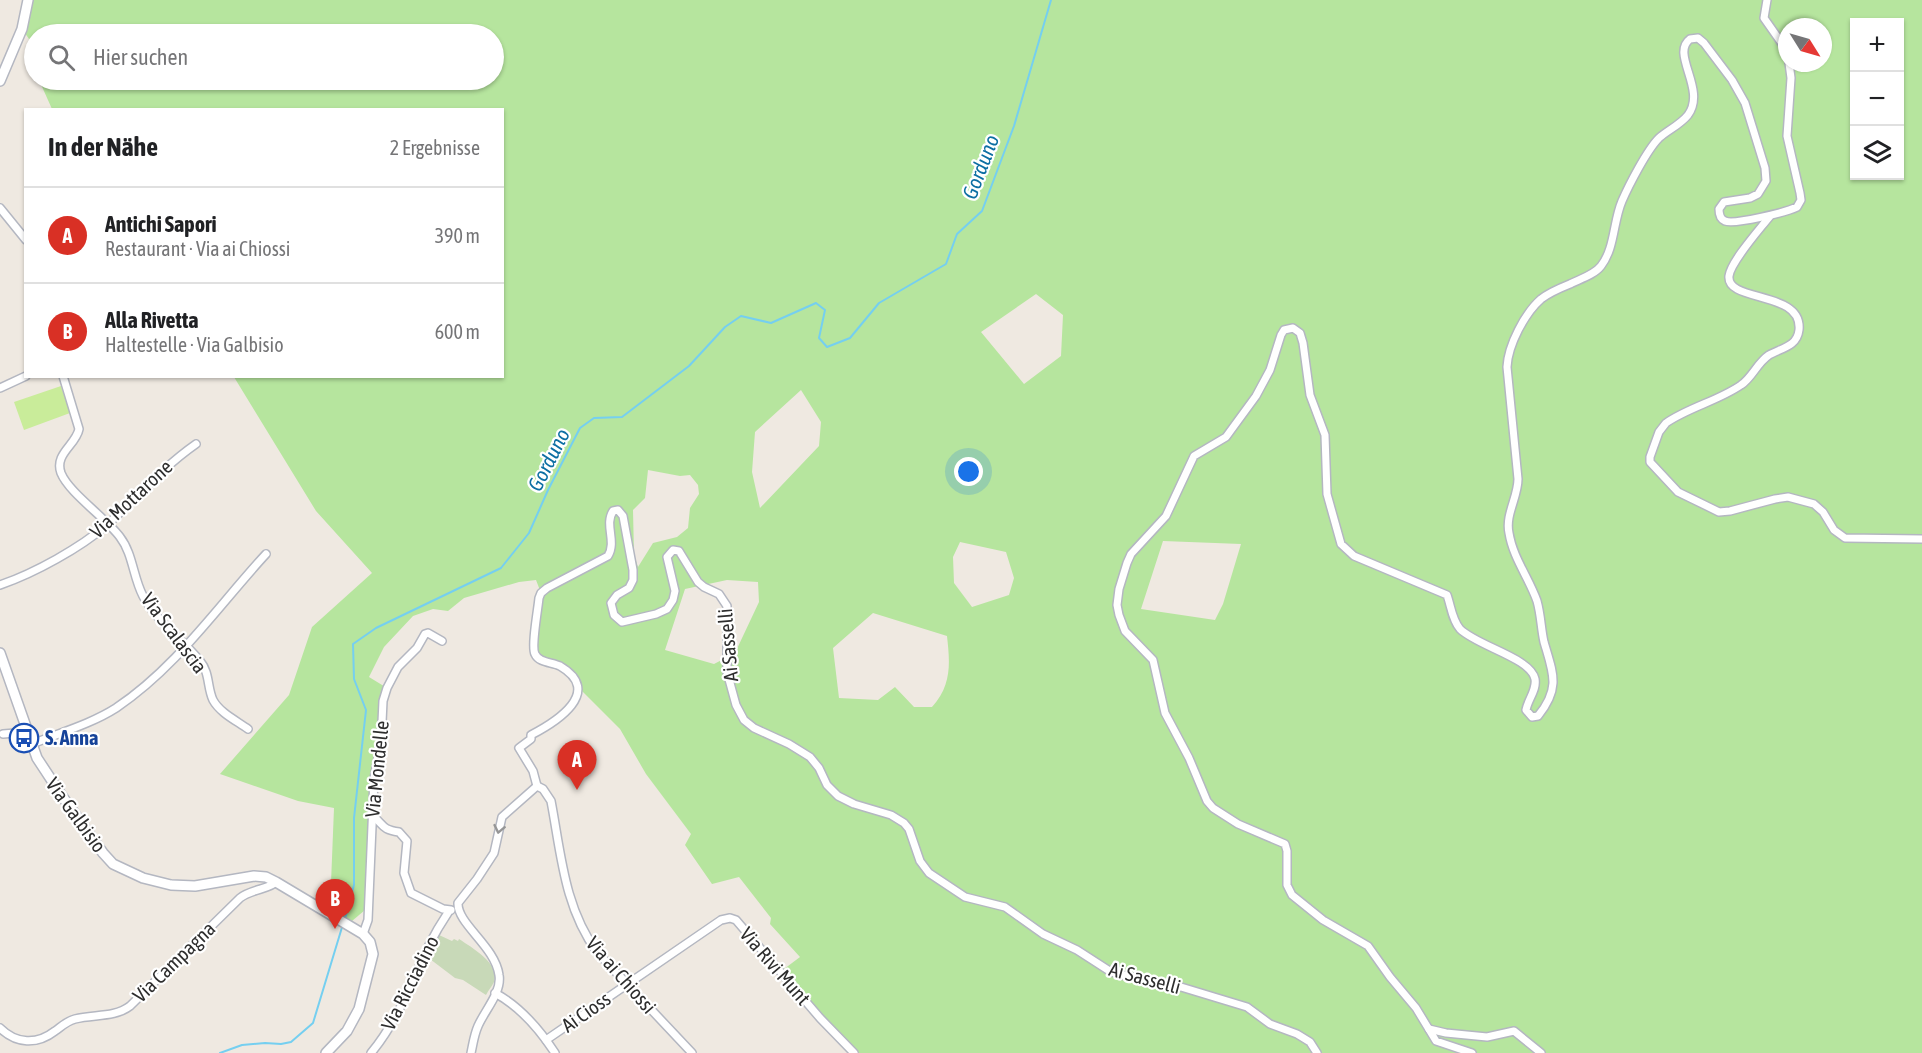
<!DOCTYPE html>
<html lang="de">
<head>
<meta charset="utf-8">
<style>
	:root { --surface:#fff; --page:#f2f2f2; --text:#202124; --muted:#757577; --line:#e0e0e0; --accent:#d93025 }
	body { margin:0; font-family:"Asap Condensed",sans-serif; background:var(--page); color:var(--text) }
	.controls { position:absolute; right:18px; top:18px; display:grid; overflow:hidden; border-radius:0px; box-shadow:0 2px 4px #0004 }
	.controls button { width:54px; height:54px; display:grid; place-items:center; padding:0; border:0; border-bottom:2px solid var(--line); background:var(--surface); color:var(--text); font:30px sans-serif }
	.compass { position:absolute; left:1778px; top:18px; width:54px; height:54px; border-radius:50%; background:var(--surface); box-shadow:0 2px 4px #0004; rotate:127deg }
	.you { position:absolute; left:969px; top:472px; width:21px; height:21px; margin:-15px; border:4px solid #fff; border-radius:50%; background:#1a73e8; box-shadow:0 0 0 9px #1a73e833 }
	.badge { display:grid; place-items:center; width:39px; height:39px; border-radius:50%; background:var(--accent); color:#fff; font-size:20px; font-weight:700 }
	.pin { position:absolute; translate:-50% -50px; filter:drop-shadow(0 2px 3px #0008) }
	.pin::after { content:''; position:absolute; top:32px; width:21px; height:18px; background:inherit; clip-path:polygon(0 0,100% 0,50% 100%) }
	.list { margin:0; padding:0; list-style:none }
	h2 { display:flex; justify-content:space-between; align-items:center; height:78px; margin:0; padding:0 24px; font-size:26px }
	h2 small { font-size:20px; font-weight:400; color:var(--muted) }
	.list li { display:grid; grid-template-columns:39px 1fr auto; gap:18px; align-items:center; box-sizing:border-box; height:96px; padding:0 24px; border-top:2px solid var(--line) }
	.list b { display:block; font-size:22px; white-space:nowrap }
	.list p { margin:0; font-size:20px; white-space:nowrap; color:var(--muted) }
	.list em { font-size:20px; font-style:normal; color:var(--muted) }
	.icon { flex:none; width:33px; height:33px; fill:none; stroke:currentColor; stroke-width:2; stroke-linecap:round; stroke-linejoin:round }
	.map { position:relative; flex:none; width:1922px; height:1053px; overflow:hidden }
	.search { position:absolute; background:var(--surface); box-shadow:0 2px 4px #0004; left:24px; top:24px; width:480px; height:66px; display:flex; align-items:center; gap:15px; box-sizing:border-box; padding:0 21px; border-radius:33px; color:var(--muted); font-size:22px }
	.panel { position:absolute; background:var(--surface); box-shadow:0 2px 4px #0004; left:24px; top:108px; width:480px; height:270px; border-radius:0px }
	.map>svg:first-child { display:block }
</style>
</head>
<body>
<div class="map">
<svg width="1922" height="1053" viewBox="0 0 1922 1053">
	<rect width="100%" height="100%" fill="#efe9e1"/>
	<!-- green -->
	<path fill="#b6e59e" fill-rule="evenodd" d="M28 0H1922V1053H854L780 972 800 957 770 924 771 918 739 877 712 884 685 845 691 834 646 774 620 729 577 686 567 672 535 655 541 593 536 580 519 582 464 598 448 611 433 609 413 616 384 647 369 677 387 688 366 860 365 910 352 921 330 908 334 808 298 801 220 774 289 695 312 627 372 573 316 511 234 377 502 376V110L52 109 39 80H494V34H34V46L22 29ZM1854 22H1900V176H1854ZM1787 27H1823V63H1787ZM1036 294 1063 315 1061 356 1024 384 981 332ZM801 390 821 422 819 446 760 508 752 472 755 432ZM648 470 680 476 690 475 698 485 699 494 690 508 688 528 677 537 653 543 638 567 634 555 633 510 645 498ZM1163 541 1241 544 1223 604 1215 620 1141 609ZM960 542 1006 552 1014 578 1009 595 972 607 954 583 953 557ZM727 580 758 582 759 602 735 653 714 664 665 650 685 589ZM873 613 947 636C950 663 952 685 932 707H914L895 687 878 700 839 698 833 648Z"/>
	<!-- cemetery -->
	<path fill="#c8d9b8" d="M439 935 452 941 454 939 458 941 459 939C471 947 501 964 494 982 492 986 488 991 486 995L463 980 455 978 426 956Z"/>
	<!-- pitch -->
	<polygon fill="#c9ec9a" points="61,386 70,413 24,430 14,402"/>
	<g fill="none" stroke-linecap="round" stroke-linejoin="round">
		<!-- stream -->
		<g stroke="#75cff0" stroke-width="2">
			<polyline points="345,919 354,885 354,818 366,710 354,679 353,644 376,628 501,568 529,533 548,490 580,428 594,418 622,417 689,366 725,327 741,316 771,323 816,303 825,310 819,338 827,347 850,338 879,303 946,264 957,234 982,211 1014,126 1051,0"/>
			<polyline points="220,1053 242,1045 265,1043 281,1044 291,1042 313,1023 343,924"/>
		</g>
		<!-- minor casing -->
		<g stroke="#b4b7c1" stroke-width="10">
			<g id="minor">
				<polyline points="1767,0 1764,18 1783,45 1787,54"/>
				<polyline points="0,208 26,240"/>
				<path d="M1770 216C1760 229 1731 261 1729 276 1726 303 1803 290 1799 330 1797 347 1781 348 1769 355 1757 363 1752 378 1741 385 1718 401 1689 407 1666 423L1659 432 1650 457V462L1678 492 1719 512 1730 511 1775 499 1788 497 1814 504 1823 512 1834 530 1845 538 1922 539"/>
				<path d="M63 376 79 429C76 445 54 454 61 473 69 493 106 518 120 537 133 554 133 577 143 596 156 621 182 639 200 661 210 673 207 687 213 700 220 713 237 721 248 729"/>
				<polyline points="0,388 26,376"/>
				<path d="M0 585C35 573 80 548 108 524 137 497 163 467 196 444"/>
				<polyline points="3,734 28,732"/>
				<path d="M32 744C59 733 91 724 116 708 177 667 218 606 266 554"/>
				<path d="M537 786 533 771 519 748 531 739V735C556 722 604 692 560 666 552 662 539 663 535 654 531 647 538 609 539 598L541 593 547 588 608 556C617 541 604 525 613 511L618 510 623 516 633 570V580L629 588 617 595 611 603 614 615 622 622 656 614 667 609 673 600 675 591 667 557 673 550 679 551 698 582 704 587 719 594 727 606V672L736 705 744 720 754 728 789 744 810 757 819 768 827 785 838 796 854 804 891 815 904 823 909 829 920 861 929 873 965 897 1005 907 1043 934 1077 950 1108 970 1117 974 1181 987 1247 1007 1270 1024 1297 1034 1310 1042 1317 1053"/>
				<path d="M537 786 543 789 551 801C561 853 564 907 597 952L692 1053"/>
				<path d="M372 815C385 826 381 829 399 832L407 841 404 873 411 893 443 909 451 910"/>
				<polyline points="363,934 368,920 374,779 381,743 383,701 387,688 398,667 417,648 425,634 428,633 442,641"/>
				<path d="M495 993C519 1006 540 1030 555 1053"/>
				<path d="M0 1028C16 1044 37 1045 55 1031 62 1026 67 1021 75 1019 94 1014 114 1018 130 1006L240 898C251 889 270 889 276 882"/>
				<polyline points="1429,1029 1446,1033 1487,1037 1514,1031 1541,1053"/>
				<polyline points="546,1040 721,920 730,918 736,920 820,1018 854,1053"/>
				<path d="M371 1053C397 1022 411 984 428 947 434 935 441 923 449 911"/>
				<path d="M471 1053C473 1044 474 1035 478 1026 485 1010 502 992 499 975 495 946 457 924 458 903L477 879 494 853 502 817 537 786"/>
				<path d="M1472 1053 1436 1041 1416 1008 1390 977 1368 946 1323 920 1292 895 1287 885V851L1285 844 1238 824 1213 808 1207 801 1189 758 1165 713 1153 660 1125 631 1119 615 1117 605 1119 589 1127 563 1131 554 1166 516 1194 456 1226 437 1256 396 1270 370 1281 335 1284 330 1293 328 1300 333 1303 343 1310 395 1325 435 1327 494 1341 544 1354 556 1447 595C1451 606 1452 620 1460 629 1477 646 1531 658 1535 679 1537 690 1528 699 1526 710L1532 717 1538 716C1561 688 1553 673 1544 642 1541 629 1541 615 1537 601 1529 578 1513 558 1509 533 1505 515 1518 497 1518 479L1507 367C1508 345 1525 313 1541 299 1550 292 1560 288 1570 284 1580 279 1594 275 1601 266 1615 248 1613 222 1622 201 1629 185 1647 150 1659 138 1668 130 1680 125 1688 115 1707 89 1670 54 1690 39L1698 38 1704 43 1732 80 1745 103 1765 168 1766 181 1758 194 1750 198 1724 202 1719 209C1719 215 1720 219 1725 221 1734 225 1787 212 1797 207L1801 200 1800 193 1787 136 1791 78 1789 63"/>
			</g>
		</g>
		<!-- tertiary casing -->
		<g stroke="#b4b7c1" stroke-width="12">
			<g id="tertiary">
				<polyline points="0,81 22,29 28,0"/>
				<polyline points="0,653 37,758 62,796 103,853 113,864 143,878 171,885 195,886 254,876 266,877 276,882 363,934 370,942 373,954 359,1009 347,1031 326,1053"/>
			</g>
		</g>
		<!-- minor -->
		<use href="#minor" stroke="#fff" stroke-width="7"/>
		<!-- tertiary -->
		<use href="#tertiary" stroke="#fff" stroke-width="9"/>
	</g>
	<!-- one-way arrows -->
	<defs><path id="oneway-chevron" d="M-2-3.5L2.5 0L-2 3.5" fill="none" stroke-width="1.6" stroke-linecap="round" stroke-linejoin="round" transform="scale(1.5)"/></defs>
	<use stroke="#969696" href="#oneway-chevron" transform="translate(499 829) rotate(102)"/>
	<!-- icons -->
	<defs>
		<g id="bus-ring" transform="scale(1.5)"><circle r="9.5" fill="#fff" stroke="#1a4fb4" stroke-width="1.5"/><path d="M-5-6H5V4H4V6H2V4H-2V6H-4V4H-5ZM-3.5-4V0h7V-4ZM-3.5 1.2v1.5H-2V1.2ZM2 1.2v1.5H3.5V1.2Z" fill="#1a4fb4"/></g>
	</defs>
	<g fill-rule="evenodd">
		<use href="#bus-ring" x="24" y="738"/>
	</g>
	<g text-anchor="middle" stroke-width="4.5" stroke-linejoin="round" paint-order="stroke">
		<!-- street labels -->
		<g font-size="20" fill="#2e2e2e" stroke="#fff">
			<text transform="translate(131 499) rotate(-43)" y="7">Via Mottarone</text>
			<text transform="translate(174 633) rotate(53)" y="7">Via Scalascia</text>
			<text transform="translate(728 645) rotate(-95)" y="7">Ai Sasselli</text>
			<text transform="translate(377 769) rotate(-84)" y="7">Via Mondelle</text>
			<text transform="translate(76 815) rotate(54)" y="7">Via Galbisio</text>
			<text transform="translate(174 962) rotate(-44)" y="7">Via Campagna</text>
			<text transform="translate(775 966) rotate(49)" y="7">Via Rivi Munt</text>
			<text transform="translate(621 975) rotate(49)" y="7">Via ai Chiossi</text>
			<text transform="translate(1145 978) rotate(15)" y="7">Ai Sasselli</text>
			<text transform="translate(410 983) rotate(-63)" y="7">Via Ricciadino</text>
			<text transform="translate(586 1012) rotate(-35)" y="7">Ai Cioss</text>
		</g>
		<!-- transit labels -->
		<g font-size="20" font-weight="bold" fill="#164399" stroke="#fff" text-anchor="start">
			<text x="45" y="745">S. Anna</text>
		</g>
		<!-- water labels -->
		<g font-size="21" font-style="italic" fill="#0d6fa3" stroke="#fff">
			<text transform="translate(981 167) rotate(-69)" y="7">Gorduno</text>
			<text transform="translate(549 460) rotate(-63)" y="7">Gorduno</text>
		</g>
	</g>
</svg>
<div class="controls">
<button>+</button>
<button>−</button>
<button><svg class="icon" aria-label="layers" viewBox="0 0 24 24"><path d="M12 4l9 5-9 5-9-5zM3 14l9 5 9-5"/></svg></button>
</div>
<svg class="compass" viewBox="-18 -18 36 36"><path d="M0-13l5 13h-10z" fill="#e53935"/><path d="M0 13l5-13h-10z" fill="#757577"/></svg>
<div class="you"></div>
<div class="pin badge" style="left:577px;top:790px">A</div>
<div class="pin badge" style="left:335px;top:929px">B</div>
<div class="search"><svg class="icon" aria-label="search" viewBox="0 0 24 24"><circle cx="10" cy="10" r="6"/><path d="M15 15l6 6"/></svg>Hier suchen</div>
<section class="panel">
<h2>In der Nähe<small>2 Ergebnisse</small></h2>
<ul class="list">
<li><span class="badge">A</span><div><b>Antichi Sapori</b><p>Restaurant · Via ai Chiossi</p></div><em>390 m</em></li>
<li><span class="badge">B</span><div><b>Alla Rivetta</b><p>Haltestelle · Via Galbisio</p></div><em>600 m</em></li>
</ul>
</section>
</div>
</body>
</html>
